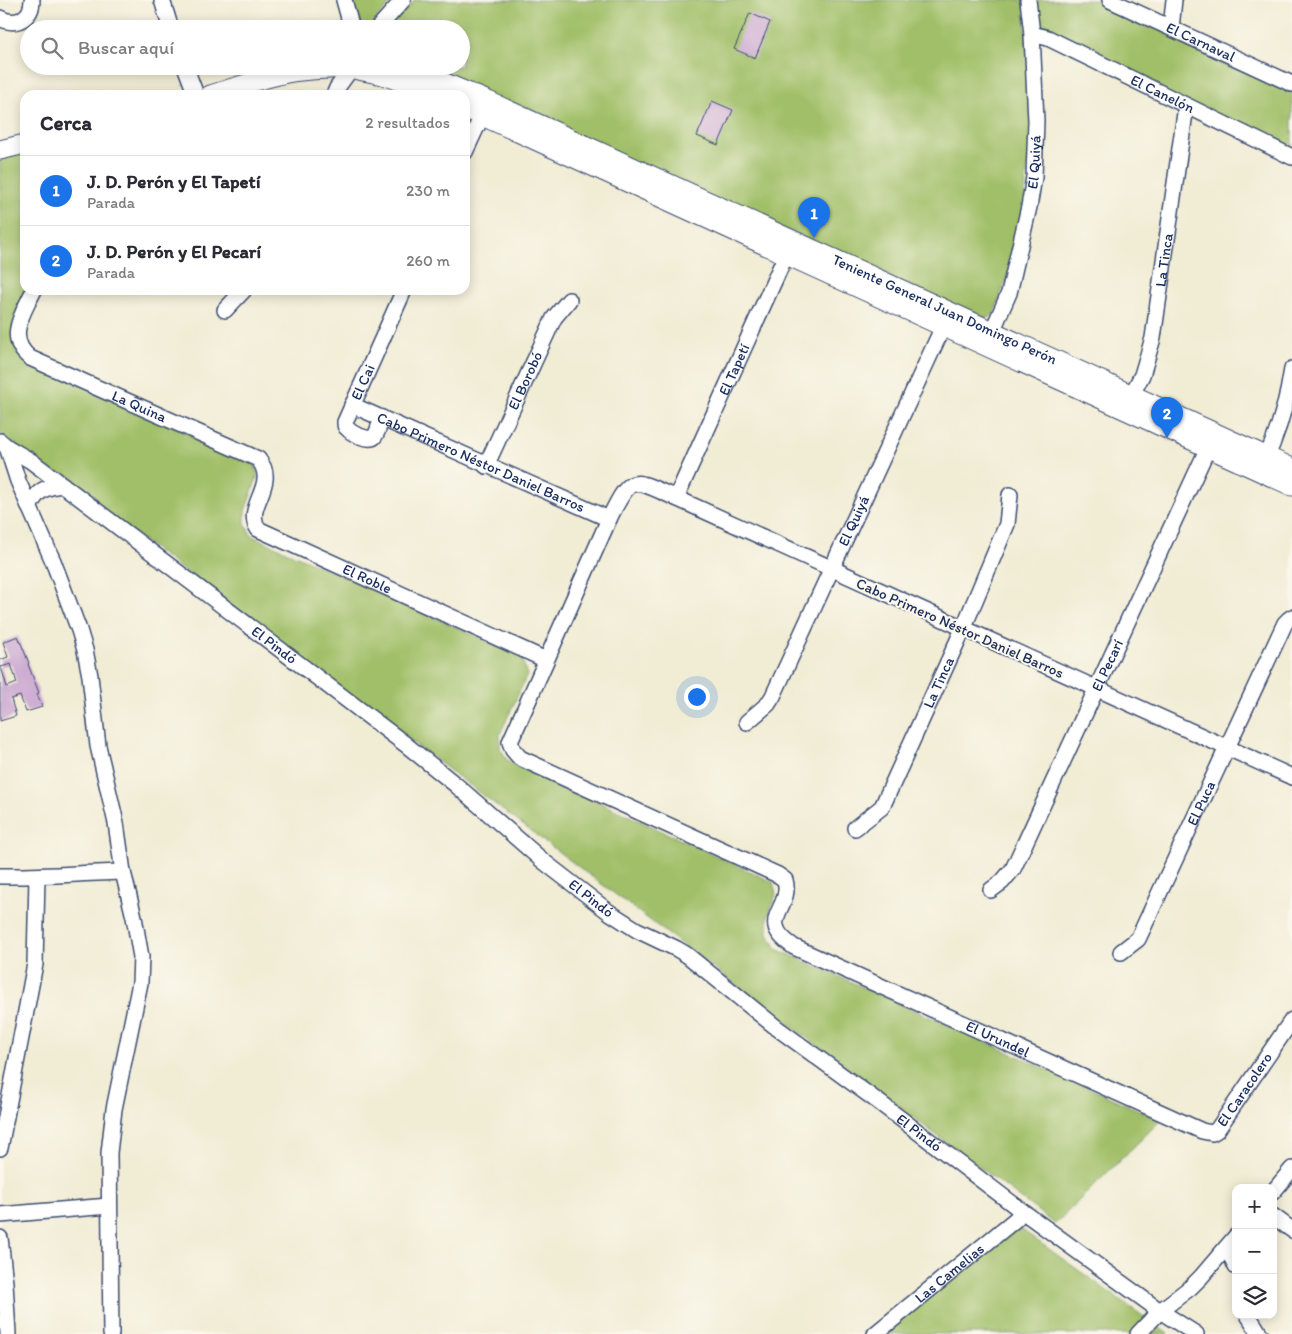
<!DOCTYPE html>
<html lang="es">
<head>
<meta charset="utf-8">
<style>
	:root { --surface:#fff; --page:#f7f7f7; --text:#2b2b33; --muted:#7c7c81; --line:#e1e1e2; --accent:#1a73e8 }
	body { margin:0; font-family:Itim,sans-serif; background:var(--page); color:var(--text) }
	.controls { position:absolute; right:15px; bottom:15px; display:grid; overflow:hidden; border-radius:10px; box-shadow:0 2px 12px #0003 }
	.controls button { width:45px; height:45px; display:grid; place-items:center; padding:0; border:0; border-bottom:1px solid var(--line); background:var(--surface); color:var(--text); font:25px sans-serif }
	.you { position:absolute; left:696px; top:696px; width:18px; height:18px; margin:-12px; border:4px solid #fff; border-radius:50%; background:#1a73e8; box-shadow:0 0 0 8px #1a73e833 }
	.badge { display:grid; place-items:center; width:32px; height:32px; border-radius:50%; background:var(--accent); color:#fff; font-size:16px; font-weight:700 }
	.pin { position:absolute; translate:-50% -41px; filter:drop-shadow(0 1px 2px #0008) }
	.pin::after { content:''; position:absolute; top:26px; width:18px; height:15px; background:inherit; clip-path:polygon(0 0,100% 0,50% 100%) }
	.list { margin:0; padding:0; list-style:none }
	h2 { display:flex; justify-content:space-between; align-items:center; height:65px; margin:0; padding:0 20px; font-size:21px }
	h2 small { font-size:16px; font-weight:400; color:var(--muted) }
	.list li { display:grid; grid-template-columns:32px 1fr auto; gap:15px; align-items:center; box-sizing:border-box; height:70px; padding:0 20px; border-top:1px solid var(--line) }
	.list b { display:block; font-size:19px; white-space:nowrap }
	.list p { margin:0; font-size:16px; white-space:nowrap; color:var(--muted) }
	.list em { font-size:16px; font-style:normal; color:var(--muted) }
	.icon { flex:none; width:28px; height:28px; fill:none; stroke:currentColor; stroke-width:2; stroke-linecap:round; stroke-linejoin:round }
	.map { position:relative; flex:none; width:1292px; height:1334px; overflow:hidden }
	.search { position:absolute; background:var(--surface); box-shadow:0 2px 12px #0003; left:20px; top:20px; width:450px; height:55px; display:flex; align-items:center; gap:12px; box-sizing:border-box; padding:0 18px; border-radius:28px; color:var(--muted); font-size:19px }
	.panel { position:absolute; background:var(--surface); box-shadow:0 2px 12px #0003; left:20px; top:90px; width:450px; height:205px; border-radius:15px }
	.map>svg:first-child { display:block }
</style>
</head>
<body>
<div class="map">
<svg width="1292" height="1334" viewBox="0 0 1292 1334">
	<rect width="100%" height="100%" fill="#fbf7ec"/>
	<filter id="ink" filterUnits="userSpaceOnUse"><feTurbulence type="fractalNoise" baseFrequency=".02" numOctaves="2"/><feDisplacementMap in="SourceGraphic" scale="10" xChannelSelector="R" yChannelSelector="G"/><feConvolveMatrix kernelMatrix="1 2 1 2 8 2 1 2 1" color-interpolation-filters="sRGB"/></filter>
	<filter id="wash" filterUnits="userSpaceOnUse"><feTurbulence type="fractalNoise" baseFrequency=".0096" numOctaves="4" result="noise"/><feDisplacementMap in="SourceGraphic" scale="20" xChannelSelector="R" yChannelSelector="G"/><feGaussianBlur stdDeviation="1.12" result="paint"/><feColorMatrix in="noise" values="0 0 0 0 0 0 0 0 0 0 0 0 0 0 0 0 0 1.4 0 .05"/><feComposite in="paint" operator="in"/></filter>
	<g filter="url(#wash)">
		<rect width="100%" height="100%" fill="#f1ecd4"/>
		<!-- green -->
		<g fill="#a0bf68" stroke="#5e7763">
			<polygon points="352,0 394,0 367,29 361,29"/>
			<polygon points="415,0 1024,0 1032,127 1023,211 1008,274 994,314 988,318 980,317 415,66 461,66 461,29 388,29"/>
			<polygon points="1028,0 1110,0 1292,84 1292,157 1032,34"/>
			<polygon points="25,149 25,290 28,290 16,352 249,462 255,466 258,475 245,511 245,524 252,536 521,656 527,675 500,734 500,748 507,760 773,882 776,895 768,916 768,933 777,949 1161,1120 1055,1224 0,433 0,156"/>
			<polygon points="1018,1227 1168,1334 883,1334"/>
		</g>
		<g id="blocks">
			<!-- building -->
			<g fill="#ceadd3" fill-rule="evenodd">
				<polygon points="750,13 770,22 755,58 734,49"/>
				<polygon points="712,101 733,110 718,145 697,136"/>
				<path d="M18 636 29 663 28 664 39 693 37 694 42 707 26 712 20 696 11 699 16 716 0 721V660L8 657 3 642ZM11 664 17 683 7 687 1 667Z"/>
			</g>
		</g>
	</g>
	<g filter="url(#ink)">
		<use href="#blocks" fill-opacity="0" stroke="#3b4b70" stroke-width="1"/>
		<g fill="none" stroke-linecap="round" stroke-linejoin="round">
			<!-- minor casing -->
			<g stroke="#3b4b70" stroke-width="18">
				<g id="minor">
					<polyline points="162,0 171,29"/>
					<polyline points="344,0 352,29"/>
					<path id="s1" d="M1110 0 1292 84"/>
					<path d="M0 18C16 27 32 18 32 0"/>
					<polyline points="1171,28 1174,0"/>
					<polyline points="377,29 403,0"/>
					<path id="s2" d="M1032 34 1048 38 1292 157"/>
					<polyline points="185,66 196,95"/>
					<polyline points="334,95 337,88 353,66"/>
					<polyline points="465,152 486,107"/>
					<path id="s3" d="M34 290C23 313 5 338 30 358L258 459C280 484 243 506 258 529L546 660"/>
					<polyline points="225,310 244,290"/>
					<path id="s4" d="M988 341 1009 293 1029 207 1034 177 1036 121 1032 34 1028 0"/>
					<path id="s5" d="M1127 404 1142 375 1153 338 1186 106"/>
					<path id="s6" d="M352 405 609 519"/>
					<path id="s7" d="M382 418C379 424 378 433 374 437 369 441 352 434 348 429 345 427 345 426 345 422L404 290"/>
					<path id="s8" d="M0 441 7 447 31 461 405 744 456 785 543 861 609 912 637 930 677 949 687 955 777 1028 880 1103 1022 1211 1160 1311 1196 1334"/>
					<polyline points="7,447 18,481 53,561 79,630 85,650 90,676 98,746 116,823 123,872 134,917 141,957 140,983 114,1109 109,1153 111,1334"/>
					<path d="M1263 465C1278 434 1287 403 1292 369"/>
					<path id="s9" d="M486 466 554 318 569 300"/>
					<path id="s10" d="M676 498 790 246"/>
					<path d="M29 507C38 490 44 487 63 485"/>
					<path id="s11" d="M747 722 768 704 773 696 947 318"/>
					<path id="s12" d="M1292 777 676 498C632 479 632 472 609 519L510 742 513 750 520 758 778 875 785 880C793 909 754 920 794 947L1202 1131 1212 1133 1217 1130 1292 1020"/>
					<path id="s13" d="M855 828 882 807 963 629 1007 524 1010 495"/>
					<path d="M0 876C41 877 82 873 123 872"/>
					<path id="s14" d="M991 890 1002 882 1013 869 1212 439"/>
					<path id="s15" d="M1121 952 1138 939 1285 623 1288 620 1292 617"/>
					<polyline points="0,1148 35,964 37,877"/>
					<polyline points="1273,1192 1292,1169"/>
					<polyline points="0,1215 109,1206"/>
					<polyline points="1273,1216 1292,1230"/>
					<polyline points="0,1238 5,1283 8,1334"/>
					<polyline points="1226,1248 1233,1260 1236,1267"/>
					<polyline points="1248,1315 1260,1334"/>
					<path id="s16" d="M875 1334 1016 1219 1022 1211"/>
					<polyline points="1138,1334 1160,1311 1191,1287 1201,1277 1236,1236"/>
				</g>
			</g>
			<!-- major casing -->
			<g stroke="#3b4b70" stroke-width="21">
				<g id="major">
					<path id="s17" d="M405 66 488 101 1292 468"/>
					<polyline points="353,69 383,75 437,95"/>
					<path d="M210 95C237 87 265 77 293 72 317 68 342 70 366 66"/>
					<polyline points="465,108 1292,486"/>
					<polyline points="0,150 25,144"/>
				</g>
			</g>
			<!-- minor -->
			<use href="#minor" stroke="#fff" stroke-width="15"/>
			<!-- major -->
			<use href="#major" stroke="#fff" stroke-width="19"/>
		</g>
	</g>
	<g text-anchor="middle" stroke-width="4" stroke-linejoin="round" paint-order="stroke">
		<!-- street labels -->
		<g font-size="15" fill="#1b2f5e" stroke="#fbf7ec">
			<text dy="5" stroke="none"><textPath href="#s1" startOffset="100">El Carnaval</textPath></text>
			<text dy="5" stroke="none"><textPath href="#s2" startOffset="144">El Canelón</textPath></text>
			<text dy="5" stroke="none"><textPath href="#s4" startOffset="186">El Quiyá</textPath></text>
			<text dy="5" stroke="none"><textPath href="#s5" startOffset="150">La Tinca</textPath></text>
			<text dy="5" stroke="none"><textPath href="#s17" startOffset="592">Teniente General Juan Domingo Perón</textPath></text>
			<text dy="5" stroke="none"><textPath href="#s10" startOffset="141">El Tapetí</textPath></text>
			<text dy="5" stroke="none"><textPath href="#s9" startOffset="94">El Borobó</textPath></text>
			<text dy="5" stroke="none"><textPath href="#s7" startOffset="101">El Cai</textPath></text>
			<text dy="5" stroke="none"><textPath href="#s3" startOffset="195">La Quina</textPath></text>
			<text dy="5" stroke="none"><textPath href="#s6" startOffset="141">Cabo Primero Néstor Daniel Barros</textPath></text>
			<text dy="5" stroke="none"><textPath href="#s11" startOffset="230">El Quiyá</textPath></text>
			<text dy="5" stroke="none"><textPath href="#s3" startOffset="519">El Roble</textPath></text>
			<text transform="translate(960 628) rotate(24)" y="5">Cabo Primero Néstor Daniel Barros</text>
			<text dy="5" stroke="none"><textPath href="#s8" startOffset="342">El Pindó</textPath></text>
			<text dy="5" stroke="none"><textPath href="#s14" startOffset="255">El Pecarí</textPath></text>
			<text dy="5" stroke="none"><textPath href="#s13" startOffset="171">La Tinca</textPath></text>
			<text dy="5" stroke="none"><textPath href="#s15" startOffset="171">El Puca</textPath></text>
			<text dy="5" stroke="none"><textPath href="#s8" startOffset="748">El Pindó</textPath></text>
			<text dy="5" stroke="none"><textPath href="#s12" startOffset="1620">El Urundel</textPath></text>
			<text dy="5" stroke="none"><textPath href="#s12" startOffset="1909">El Caracolero</textPath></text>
			<text dy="5" stroke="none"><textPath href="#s8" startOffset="1152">El Pindó</textPath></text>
			<text dy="5" stroke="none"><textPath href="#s16" startOffset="96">Las Camelias</textPath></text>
		</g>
	</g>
</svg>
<div class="controls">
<button>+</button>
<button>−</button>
<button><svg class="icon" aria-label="layers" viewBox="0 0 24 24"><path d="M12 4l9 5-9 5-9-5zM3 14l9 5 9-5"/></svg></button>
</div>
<div class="you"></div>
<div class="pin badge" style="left:814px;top:238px">1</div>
<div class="pin badge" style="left:1167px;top:438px">2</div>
<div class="search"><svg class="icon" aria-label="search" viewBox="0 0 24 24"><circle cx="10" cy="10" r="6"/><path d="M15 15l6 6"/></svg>Buscar aquí</div>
<section class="panel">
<h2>Cerca<small>2 resultados</small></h2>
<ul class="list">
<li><span class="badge">1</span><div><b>J. D. Perón y El Tapetí</b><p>Parada</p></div><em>230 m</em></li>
<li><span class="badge">2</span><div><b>J. D. Perón y El Pecarí</b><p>Parada</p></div><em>260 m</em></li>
</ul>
</section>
</div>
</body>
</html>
